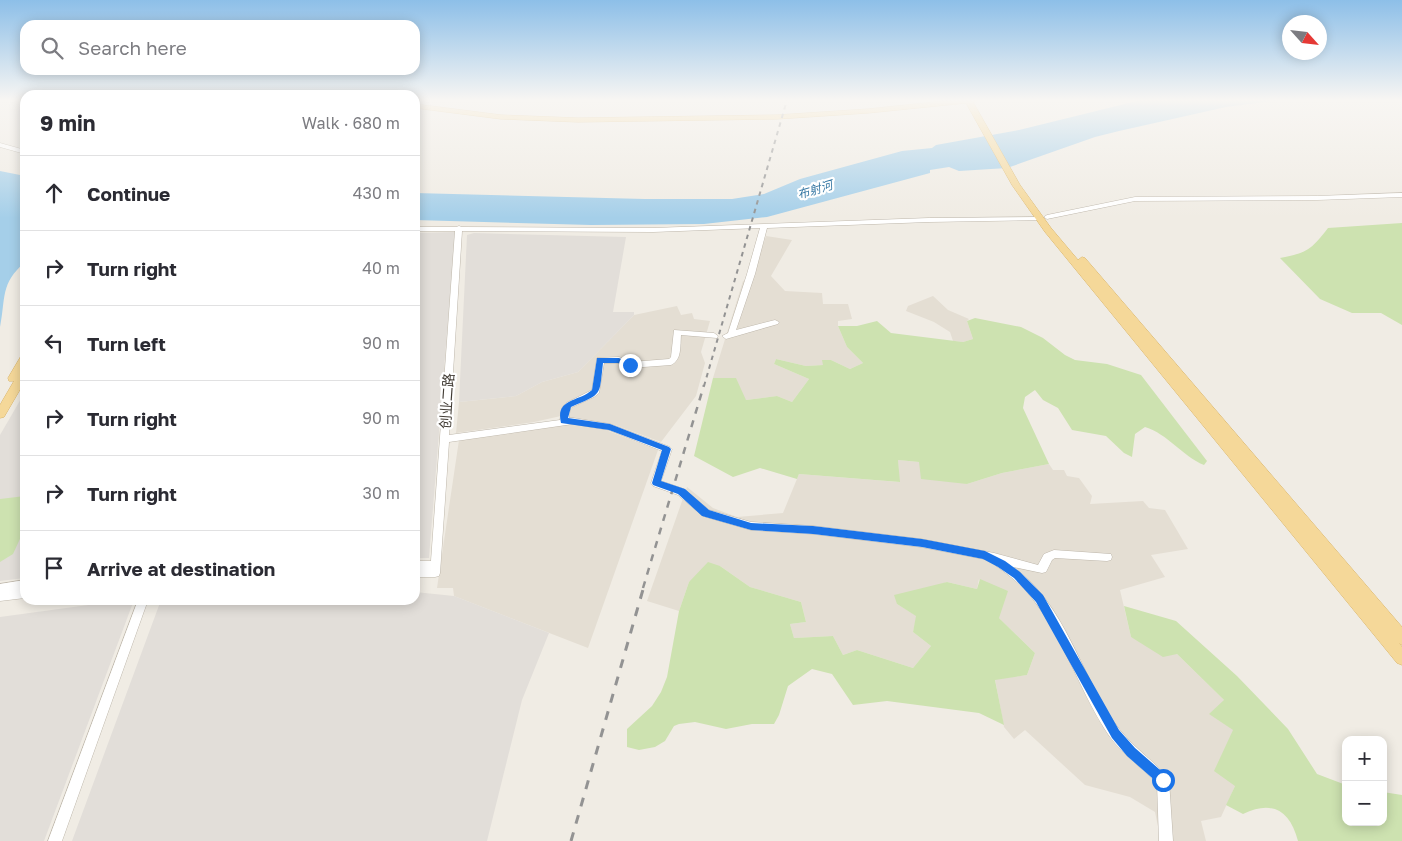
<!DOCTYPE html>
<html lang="en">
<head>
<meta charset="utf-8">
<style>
	:root { --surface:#fff; --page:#f7f7f7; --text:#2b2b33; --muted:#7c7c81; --line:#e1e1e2 }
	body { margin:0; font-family:"Golos Text","Noto Sans SC",sans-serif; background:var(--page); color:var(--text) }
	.controls { position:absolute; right:15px; bottom:15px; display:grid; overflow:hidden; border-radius:10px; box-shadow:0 2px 12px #0003 }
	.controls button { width:45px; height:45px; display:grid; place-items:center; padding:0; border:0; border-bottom:1px solid var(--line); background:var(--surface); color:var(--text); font:25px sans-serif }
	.compass { position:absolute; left:1282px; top:15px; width:45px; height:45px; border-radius:50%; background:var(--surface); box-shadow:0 2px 12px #0003; rotate:117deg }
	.stop { position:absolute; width:15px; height:15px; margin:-11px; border:4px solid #1a73e8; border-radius:50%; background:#fff }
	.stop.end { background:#1a73e8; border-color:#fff; box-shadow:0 1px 5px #0008 }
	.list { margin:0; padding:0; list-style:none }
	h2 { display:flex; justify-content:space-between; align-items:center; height:65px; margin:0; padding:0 20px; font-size:21px }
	h2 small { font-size:16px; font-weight:400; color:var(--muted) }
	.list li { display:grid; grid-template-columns:32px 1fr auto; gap:15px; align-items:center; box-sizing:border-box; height:75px; padding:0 20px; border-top:1px solid var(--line) }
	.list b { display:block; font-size:19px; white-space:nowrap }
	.list em { font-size:16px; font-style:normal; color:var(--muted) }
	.icon { flex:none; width:28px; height:28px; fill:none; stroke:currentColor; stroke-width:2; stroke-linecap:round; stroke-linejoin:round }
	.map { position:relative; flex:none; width:1402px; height:841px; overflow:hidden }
	.search { position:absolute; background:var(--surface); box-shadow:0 2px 12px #0003; left:20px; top:20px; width:400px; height:55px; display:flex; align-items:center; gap:12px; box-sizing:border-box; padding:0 18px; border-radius:15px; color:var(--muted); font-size:19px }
	.panel { position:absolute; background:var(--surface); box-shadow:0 2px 12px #0003; left:20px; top:90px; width:400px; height:515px; border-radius:15px }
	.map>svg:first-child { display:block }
</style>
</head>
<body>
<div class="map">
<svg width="1402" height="841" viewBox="0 0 1402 841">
	<rect width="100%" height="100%" fill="#f0ece4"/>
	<!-- residential -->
	<g fill="#e4ded3">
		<polygon points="766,236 792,240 771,276 785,291 822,293 823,304 848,304 852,319 838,321 838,326 847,347 863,363 850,369 831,360 823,365 806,366 776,359 774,364 809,379 792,402 777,396 746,400 713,378 743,281 751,280"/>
		<polygon points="933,296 948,310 969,319 967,321 973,339 963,342 953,341 950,332 934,322 906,311 908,306"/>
		<polygon points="677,306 681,315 692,313 694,319 710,321 701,352 705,363 696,396 661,442 615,425 561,416 534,422 456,433 459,402 516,396 542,382 578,372 634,315"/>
		<polygon points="569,424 603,429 658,450 588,648 454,596 453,588 437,588 459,440"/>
		<polygon points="898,460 919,462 967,484 1002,473 1049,464 1053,470 1064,470 1067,476 1079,478 1092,496 1090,504 1143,501 1149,508 1165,510 1188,549 1151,555 1165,577 1120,590 1131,637 1177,654 1224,700 1233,730 1235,786 1221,817 1201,821 1206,841 1161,841 1155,812 1130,797 1085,785 1025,730 1014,739 1004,727 995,679 1027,675 1035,653 999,618 979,579 977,589 947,582 897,604 917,616 913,632 931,646 913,668 857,650 843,655 833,636 794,638 790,624 806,622 801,602 750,587 720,566 689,582 679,611 647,601 687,487 713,508 737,517 783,513 799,474 899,482"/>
	</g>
	<!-- industrial -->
	<g fill="#e2ded9">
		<polygon points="455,232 429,558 415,558 415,233"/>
		<polygon points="474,233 626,237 613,312 634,312 634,315 578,372 542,382 516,396 459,402 467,235"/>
		<polygon points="25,392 25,578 0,581 0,435"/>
		<polygon points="415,592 454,596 549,633 522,700 487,841 72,841 161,600 415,600"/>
		<polygon points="125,600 134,600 44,841 0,841 0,617"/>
	</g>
	<!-- green -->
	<g fill="#cde2b0">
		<path d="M1402 223V325L1381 313H1352L1320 299 1280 258C1307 253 1311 250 1328 228Z"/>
		<path d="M975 318 1021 327 1043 338 1065 355 1075 360 1107 364 1141 375 1207 461 1204 465C1182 456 1168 434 1145 427L1135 434 1132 457 1124 453 1106 436 1072 430 1058 408 1043 400 1035 390 1025 397 1023 408 1049 464 1002 473 967 484 921 479 919 462 898 460 900 482 799 474 797 479 760 468 733 477 694 456 713 378H736L746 400 777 396 792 402 809 379 774 364 776 359 806 366 823 365 822 360H831L850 369 863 363 847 347 838 326H857L877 321 891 333 963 342 973 339 967 321Z"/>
		<polygon points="25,496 25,528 13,554 0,562 0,499"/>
		<polygon points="708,562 720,566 750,587 801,602 806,622 790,624 794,638 833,636 843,655 857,650 913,668 931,646 913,632 916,616 897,604 894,595 947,582 977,589 980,579 1008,591 999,618 1035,653 1027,675 995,680 1004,725 979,713 887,701 853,705 832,674 812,669 788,686 779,715 774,724 752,724 726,729 695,722 679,724 674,726 665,741 655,747 639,750 627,747 627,729 652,706 661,692 667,677 679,611 689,582"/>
		<path d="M1124 606 1176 621 1237 676 1288 729 1317 774 1346 785V822H1383V792L1402 795V841H1298C1290 810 1272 800 1243 814L1226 805 1235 786 1214 771 1233 730 1209 714 1224 700 1177 654 1163 657 1131 637Z"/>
	</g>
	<!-- water -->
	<g fill="#a5cfe9">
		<polygon points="1141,100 1279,100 1226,107 1119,131 1095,137 1007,168 959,171 949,167 930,170 930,173 767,217 704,224 591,225 415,220 415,193 645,199 732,199 764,194 800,179 902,151 932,148 936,145 1019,130"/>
		<path d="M0 171 25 176V262C0 284 6 297 0 327Z"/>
	</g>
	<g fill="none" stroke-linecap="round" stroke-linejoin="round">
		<!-- minor casing -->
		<g stroke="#beb7ab" stroke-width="1">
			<g id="minor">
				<polygon points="0,143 25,150 25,154 0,147"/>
				<polygon points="1402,193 1402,197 1317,200 1135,201 1047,219 1044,217 1047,215 1135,197 1317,196"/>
				<path d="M1040 217 1042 218V220L929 222 767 228 755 274 736 330 775 320 779 322 778 324 726 339 722 336 728 333 747 274 760 228 653 232 462 231 449 435 560 420 562 408 566 403 592 390 597 358 619 357 631 362 669 359 671 357 674 330 714 333 718 336 717 338 681 335C680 346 682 360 671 365L630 368 618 363H604L599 393 594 397 572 407 570 409 569 418H573L610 424 670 447 672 449 661 481 684 489 709 510 751 522 813 526 921 539 994 553 1038 565 1044 554 1054 550 1111 554 1112 557 1111 560 1107 561 1055 558 1052 560 1046 572 1042 573 1013 567C1065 604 1079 671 1114 722 1128 743 1150 758 1167 776L1169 780 1173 841H1159L1157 783C1139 765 1117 750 1104 728 1078 686 1063 637 1032 598 1022 585 1009 575 995 565L994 561 921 547 813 534 751 530 706 517 703 516 678 495 653 486 651 483 662 451 609 430 573 424 449 442 440 573 439 576 435 577H415V561H431L455 231H415V227H456L459 226 462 227 653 228 929 218Z"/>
				<polygon points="25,580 25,598 0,601 0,584"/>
				<polygon points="138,600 148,600 62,841 48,841"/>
			</g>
		</g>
		<!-- major casing -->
		<g stroke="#d8b46a" stroke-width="1">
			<g id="major">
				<polygon points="954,100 977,100 973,102 1020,185 1051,228 1078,260 1082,257 1085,258 1402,627 1402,645 1399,643 1402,647 1402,665 1397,663 1045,232 1012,185 966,103 868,113 777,119 578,122 501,119 415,108 415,104 501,115 578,118 777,115 868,109"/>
				<polygon points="25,355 25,381 4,417 0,418 0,405 14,381 9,381 8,378 21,356"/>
			</g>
		</g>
		<!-- minor -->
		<use href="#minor" fill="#fff" fill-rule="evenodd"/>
		<!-- major -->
		<use href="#major" fill="#f5d899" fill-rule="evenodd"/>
		<!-- rail-far2 -->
		<polyline stroke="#939393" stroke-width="2" stroke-dasharray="4.5 4.5" stroke-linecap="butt" points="704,386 787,100"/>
		<!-- rail-far1 -->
		<polyline stroke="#939393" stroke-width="2.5" stroke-dasharray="7 7" stroke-linecap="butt" points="643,588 704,385"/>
		<!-- rail -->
		<polyline stroke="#939393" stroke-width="3" stroke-dasharray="9 9" stroke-linecap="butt" points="571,841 644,586"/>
	</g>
	<!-- sky -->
	<linearGradient id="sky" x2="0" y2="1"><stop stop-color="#8dbfe8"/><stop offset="0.46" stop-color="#f8f6f3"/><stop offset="1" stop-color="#f8f6f3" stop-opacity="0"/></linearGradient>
	<rect width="1402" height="218" fill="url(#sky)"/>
	<!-- route -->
	<path fill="#1a73e8" d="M597 358H619L634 365 630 368 618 363H603C599 397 603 393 571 407L568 418 610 424 669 447 671 449 661 481 685 489 709 510 751 523 813 526 922 539 985 551 1005 561 1020 572 1043 595 1119 730 1135 748 1167 776 1169 780 1167 784 1163 786 1159 784 1127 756 1112 738 1036 602 1014 578 998 567 983 559 922 547 813 534 751 530 702 516 678 494 653 485 652 483 662 450 609 430 561 423C555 398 579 402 592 390Z"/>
	<g text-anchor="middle" stroke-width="4.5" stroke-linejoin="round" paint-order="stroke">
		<!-- far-water labels -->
		<g font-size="12" font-style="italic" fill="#3879a4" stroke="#fff">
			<text transform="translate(815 190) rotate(-17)" y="4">布射河</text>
		</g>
		<!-- street labels -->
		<g font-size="14" fill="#423c35" stroke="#fff">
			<text transform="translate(447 401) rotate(-86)" y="5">创业二路</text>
		</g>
	</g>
</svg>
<div class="controls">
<button>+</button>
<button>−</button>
</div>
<svg class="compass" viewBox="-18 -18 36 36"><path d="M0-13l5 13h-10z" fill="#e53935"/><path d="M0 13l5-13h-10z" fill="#7c7c81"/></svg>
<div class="stop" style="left:1163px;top:780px"></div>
<div class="stop end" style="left:630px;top:365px"></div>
<div class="search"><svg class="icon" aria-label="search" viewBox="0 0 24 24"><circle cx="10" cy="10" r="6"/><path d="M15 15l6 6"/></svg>Search here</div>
<section class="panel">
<h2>9 min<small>Walk · 680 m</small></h2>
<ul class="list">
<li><svg class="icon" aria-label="ahead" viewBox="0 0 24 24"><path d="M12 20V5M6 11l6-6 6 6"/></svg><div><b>Continue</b></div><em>430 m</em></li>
<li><svg class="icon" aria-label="right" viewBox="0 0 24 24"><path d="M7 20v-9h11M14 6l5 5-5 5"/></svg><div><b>Turn right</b></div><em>40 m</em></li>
<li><svg class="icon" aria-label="left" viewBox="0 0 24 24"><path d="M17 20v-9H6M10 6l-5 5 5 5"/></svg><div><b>Turn left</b></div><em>90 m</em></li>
<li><svg class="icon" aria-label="right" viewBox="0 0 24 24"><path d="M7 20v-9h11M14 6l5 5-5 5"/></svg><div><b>Turn right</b></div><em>90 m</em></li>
<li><svg class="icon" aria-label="right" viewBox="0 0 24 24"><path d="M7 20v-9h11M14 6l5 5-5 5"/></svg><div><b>Turn right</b></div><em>30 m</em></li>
<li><svg class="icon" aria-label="arrive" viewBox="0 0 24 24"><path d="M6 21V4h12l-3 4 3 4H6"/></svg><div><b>Arrive at destination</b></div></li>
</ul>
</section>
</div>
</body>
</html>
